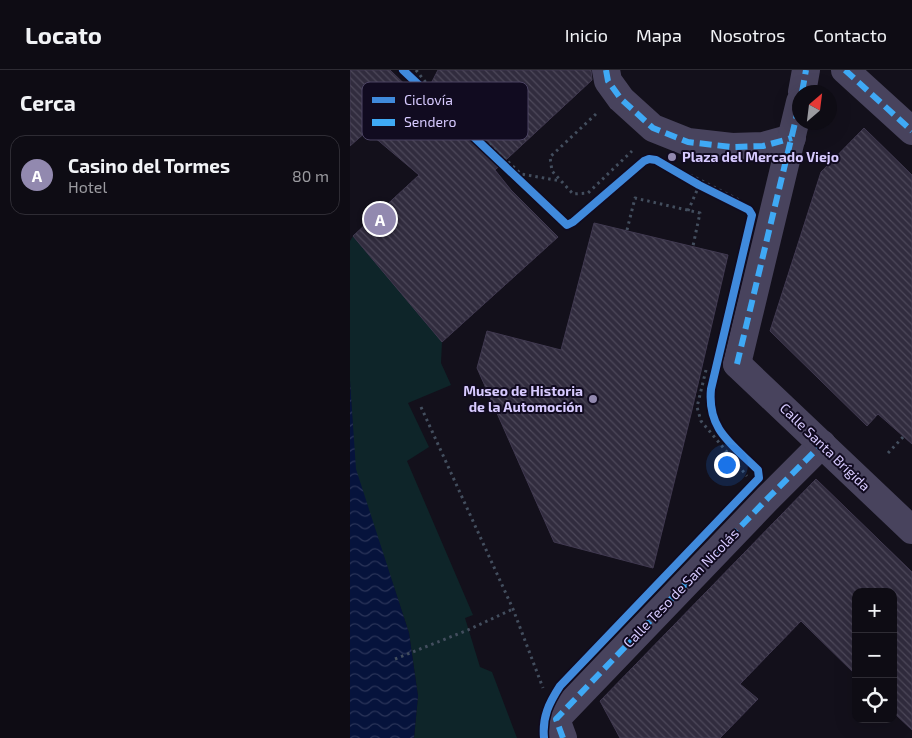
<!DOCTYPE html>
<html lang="es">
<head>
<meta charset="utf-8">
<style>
	:root { --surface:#0e0c14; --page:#17151d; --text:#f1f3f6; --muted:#9b9ba0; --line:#2e2c34; --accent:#9289af }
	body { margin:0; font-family:"Exo 2",sans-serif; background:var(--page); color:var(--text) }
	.controls { position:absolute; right:15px; bottom:15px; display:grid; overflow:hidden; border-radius:10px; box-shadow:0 5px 20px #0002 }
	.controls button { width:45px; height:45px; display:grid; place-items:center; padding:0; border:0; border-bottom:1px solid var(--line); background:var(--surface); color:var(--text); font:25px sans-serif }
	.compass { position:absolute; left:442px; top:15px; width:45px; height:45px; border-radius:50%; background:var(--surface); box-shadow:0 5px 20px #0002; rotate:28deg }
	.you { position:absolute; left:376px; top:394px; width:18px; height:18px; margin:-12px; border:4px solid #fff; border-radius:50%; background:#1a73e8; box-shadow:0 0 0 8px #1a73e833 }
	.badge { display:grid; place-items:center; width:32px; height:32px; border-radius:50%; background:var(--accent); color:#fff; font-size:16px; font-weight:700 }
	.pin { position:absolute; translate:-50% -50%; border:2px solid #fff; box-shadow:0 1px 5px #0006 }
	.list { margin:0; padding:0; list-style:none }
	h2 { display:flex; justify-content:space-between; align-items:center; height:65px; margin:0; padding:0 20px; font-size:21px }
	h2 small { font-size:16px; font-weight:400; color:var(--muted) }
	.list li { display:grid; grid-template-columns:32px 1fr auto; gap:15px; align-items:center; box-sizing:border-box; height:80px; margin:0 10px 10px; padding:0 10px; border:1px solid var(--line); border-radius:15px }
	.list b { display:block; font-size:19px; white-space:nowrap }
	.list p { margin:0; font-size:16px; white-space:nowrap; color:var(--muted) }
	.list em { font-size:16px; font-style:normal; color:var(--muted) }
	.icon { flex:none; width:28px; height:28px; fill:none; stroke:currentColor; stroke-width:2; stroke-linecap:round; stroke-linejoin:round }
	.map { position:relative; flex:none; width:562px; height:668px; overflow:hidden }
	header { display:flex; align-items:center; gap:30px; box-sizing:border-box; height:70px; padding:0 25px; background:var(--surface); border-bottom:1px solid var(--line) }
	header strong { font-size:24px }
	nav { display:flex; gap:28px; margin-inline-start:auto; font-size:18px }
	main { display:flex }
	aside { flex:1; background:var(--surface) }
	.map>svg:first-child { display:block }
</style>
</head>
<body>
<header>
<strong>Locato</strong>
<nav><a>Inicio</a><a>Mapa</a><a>Nosotros</a><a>Contacto</a></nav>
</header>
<main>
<aside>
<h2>Cerca<small></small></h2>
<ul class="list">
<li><span class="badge">A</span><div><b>Casino del Tormes</b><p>Hotel</p></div><em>80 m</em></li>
</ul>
</aside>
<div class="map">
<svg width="562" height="668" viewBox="0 0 562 668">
	<defs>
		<pattern id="water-waves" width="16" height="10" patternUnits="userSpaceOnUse" patternTransform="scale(1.25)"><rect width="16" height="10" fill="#06133c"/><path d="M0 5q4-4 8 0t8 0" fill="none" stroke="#2a3459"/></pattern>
		<pattern id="building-back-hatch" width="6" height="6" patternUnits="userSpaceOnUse" patternTransform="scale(1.25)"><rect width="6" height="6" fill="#312c3e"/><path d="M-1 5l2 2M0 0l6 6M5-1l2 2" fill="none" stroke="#4e495b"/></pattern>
	</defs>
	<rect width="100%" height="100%" fill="#13101b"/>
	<!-- grass -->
	<polygon fill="#0e2529" points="3,166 92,272 91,293 101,315 58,333 79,377 57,391 123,545 115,548 130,597 142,602 167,668 64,668 68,626 59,563 5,399 0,311 0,171"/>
	<!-- water -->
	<polygon fill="url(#water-waves)" points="0,311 6,399 59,563 68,626 64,668 0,668"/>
	<!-- building -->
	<g fill="url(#building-back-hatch)" stroke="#403950">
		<polygon points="0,0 40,0 72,31 88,0 241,0 242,10 145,100 161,120 208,167 92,272 3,166 69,105 17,61 0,76"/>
		<polygon points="514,58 562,105 562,374 528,344 517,356 420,261 471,102"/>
		<polygon points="244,153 378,185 341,344 303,498 204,472 127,298 137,261 211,280"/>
		<polygon points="466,409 562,502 562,660 543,642 543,522 506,522 506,605 451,551 390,614 408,629 370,668 270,668 250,631"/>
	</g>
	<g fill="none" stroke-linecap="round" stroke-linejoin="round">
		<!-- path -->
		<g stroke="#434e5e" stroke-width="3" stroke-dasharray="2.5 4" stroke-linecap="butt">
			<polyline points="66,0 77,14 171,104 211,111"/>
			<polyline points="246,44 200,87 202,101 223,124 238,123 282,81"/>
			<polyline points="340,105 389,130 392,135"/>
			<polyline points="338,141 351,111"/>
			<polyline points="277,160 285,128 350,143 343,176"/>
			<polyline points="356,300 347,337 351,351 397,406"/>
			<polyline points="71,337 163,539 193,618"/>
			<polyline points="538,383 554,366"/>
			<polyline points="45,589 118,560 163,539"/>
		</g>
		<!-- pedestrian -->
		<g stroke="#48435d" stroke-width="28">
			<polyline points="256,0 258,11 271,29 303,58 338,72 382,77 413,76 442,68"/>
			<polyline points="495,0 562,61"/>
			<polyline points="452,22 456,0"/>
			<polyline points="387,294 450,32"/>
			<polyline points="213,668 206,649 418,428 472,374"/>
		</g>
		<!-- minor -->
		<polyline stroke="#48435d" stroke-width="28" points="387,294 562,460"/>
		<!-- quiet -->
		<g stroke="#3fa9f5" stroke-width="6" stroke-dasharray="12 6" stroke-linecap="butt">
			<polyline points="256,0 258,11 271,29 303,58 338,72 382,77 413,76 442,68"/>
			<polyline points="495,0 562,61"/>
			<polyline points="452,22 456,0"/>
			<polyline points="387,294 450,32"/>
			<polyline points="213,668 206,649 418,428 472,374"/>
		</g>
		<!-- cycleway casing -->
		<g stroke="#110b20" stroke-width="11">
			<path id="cycleway" d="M53 0 217 155 223 152 294 91 299 89 306 90 349 115 399 140 402 145 361 319C357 360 382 374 408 400L409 408 210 616C199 633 192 647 194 668"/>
		</g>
		<!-- cycleway -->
		<use href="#cycleway" stroke="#408adc" stroke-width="8"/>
	</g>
	<!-- markers -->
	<g fill="#9289af" stroke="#110b20" stroke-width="2">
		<circle cx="322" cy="87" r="5"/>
		<circle cx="243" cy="329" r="5"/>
	</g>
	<g text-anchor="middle" stroke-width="4" stroke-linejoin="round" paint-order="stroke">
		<!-- poi labels -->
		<g font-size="14" font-weight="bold" fill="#d7caff" stroke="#110b20" text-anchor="start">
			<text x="332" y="92">Plaza del Mercado Viejo</text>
			<text x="233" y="326" text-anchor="end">Museo de Historia<tspan x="233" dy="16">de la Automoción</tspan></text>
		</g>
		<!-- street labels -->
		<g font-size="14" fill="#d7caff" stroke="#110b20">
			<text transform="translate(475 377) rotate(44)" y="5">Calle Santa Brígida</text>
			<text transform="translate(331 518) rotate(-46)" y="5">Calle Teso de San Nicolás</text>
		</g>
	</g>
	<!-- legend -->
	<rect x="12" y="12" width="166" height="58" rx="8" fill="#110b20" stroke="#4c4463" stroke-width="1"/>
	<rect x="22" y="27" width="23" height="6" fill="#408adc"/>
	<rect x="22" y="49" width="23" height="7" fill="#3fa9f5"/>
	<g font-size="14" fill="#d7caff">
		<text x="54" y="35">Ciclovía</text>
		<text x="54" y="57">Sendero</text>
	</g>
</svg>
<div class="controls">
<button>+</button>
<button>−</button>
<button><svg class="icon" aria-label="locate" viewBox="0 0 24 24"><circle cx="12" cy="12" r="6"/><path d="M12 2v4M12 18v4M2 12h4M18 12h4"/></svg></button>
</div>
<svg class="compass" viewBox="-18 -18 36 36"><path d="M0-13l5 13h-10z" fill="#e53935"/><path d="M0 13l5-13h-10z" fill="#9b9ba0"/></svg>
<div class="you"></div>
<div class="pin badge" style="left:30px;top:149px">A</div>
</div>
</main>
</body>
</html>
